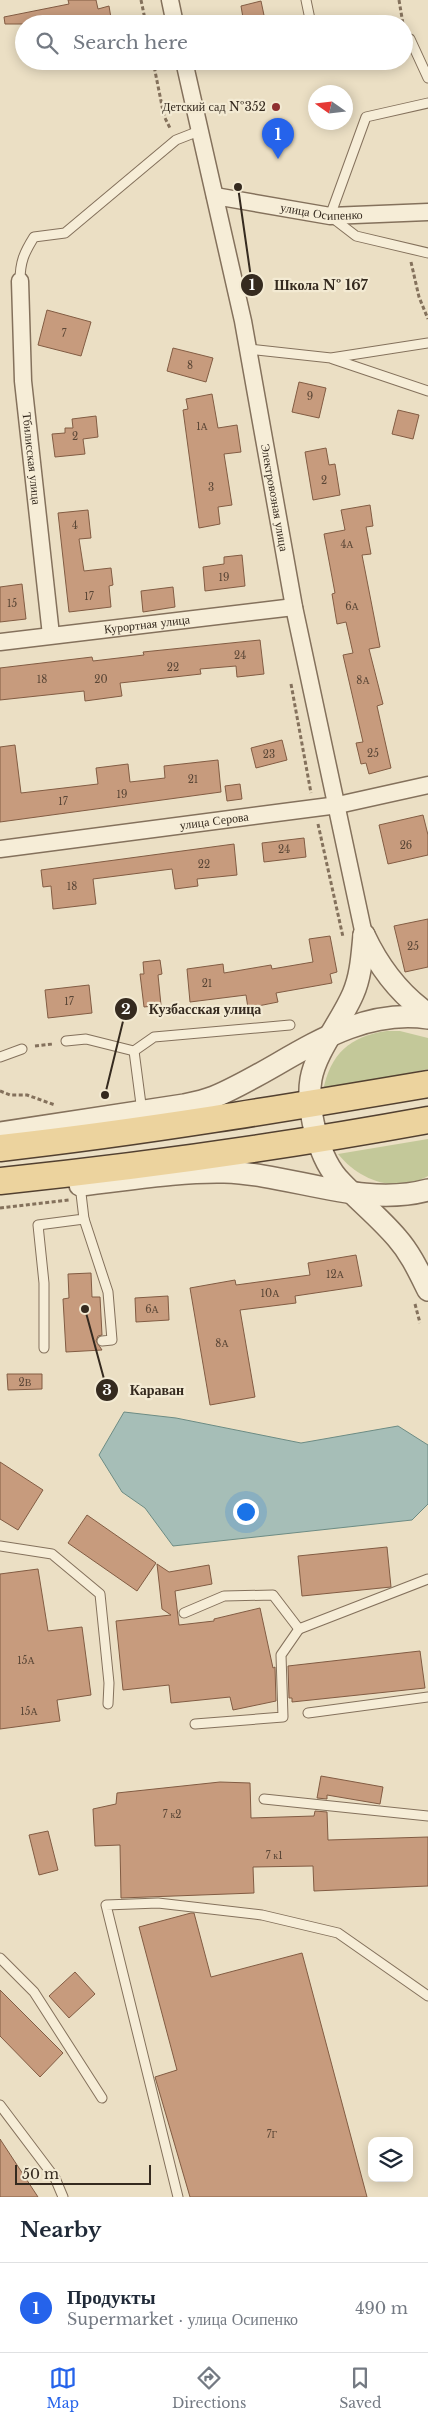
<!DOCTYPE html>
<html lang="en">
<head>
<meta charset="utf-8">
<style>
	:root { --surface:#fff; --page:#f6f6f7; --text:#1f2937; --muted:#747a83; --line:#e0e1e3; --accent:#2563eb }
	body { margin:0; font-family:"Libre Baskerville",serif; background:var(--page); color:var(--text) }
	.controls { position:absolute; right:15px; bottom:15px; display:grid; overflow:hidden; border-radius:10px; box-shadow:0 2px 12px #0003 }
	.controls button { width:45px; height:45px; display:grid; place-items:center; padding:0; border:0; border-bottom:1px solid var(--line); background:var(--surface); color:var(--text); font:25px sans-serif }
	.compass { position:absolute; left:308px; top:85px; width:45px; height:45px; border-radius:50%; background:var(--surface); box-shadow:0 2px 12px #0003; rotate:284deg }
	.scale { position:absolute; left:15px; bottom:12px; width:136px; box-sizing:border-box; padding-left:5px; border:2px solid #352a1f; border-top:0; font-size:14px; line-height:18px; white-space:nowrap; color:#352a1f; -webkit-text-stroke:4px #f3ead3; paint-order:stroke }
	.you { position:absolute; left:245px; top:1511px; width:18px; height:18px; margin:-12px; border:4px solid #fff; border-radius:50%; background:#1a73e8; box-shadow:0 0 0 8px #1a73e833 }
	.badge { display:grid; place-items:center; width:32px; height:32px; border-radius:50%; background:var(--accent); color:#fff; font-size:16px; font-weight:700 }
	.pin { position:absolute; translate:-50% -41px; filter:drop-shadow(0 1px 2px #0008) }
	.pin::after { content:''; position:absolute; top:26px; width:18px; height:15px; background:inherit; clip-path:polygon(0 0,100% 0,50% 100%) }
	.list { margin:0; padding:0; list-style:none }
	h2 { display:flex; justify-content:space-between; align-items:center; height:65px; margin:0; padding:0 20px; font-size:21px }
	h2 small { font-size:16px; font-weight:400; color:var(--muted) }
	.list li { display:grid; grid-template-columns:32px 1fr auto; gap:15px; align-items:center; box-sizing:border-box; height:90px; padding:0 20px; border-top:1px solid var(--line) }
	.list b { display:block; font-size:19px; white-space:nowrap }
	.list p { margin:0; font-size:16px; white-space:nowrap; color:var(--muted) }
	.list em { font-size:16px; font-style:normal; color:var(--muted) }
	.icon { flex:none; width:28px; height:28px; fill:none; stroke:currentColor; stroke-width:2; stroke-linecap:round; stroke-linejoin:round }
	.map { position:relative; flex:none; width:428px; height:2197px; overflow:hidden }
	.search { position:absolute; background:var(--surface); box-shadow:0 2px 12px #0003; left:15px; right:15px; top:15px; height:55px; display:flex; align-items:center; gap:12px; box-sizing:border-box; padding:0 18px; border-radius:28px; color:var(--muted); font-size:19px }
	.sheet { height:155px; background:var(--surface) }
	nav { display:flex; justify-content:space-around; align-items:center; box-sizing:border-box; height:70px; border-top:1px solid var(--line); background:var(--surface); font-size:14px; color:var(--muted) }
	nav a { display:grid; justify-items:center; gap:2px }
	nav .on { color:var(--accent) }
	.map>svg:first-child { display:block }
</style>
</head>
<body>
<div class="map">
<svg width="428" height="2197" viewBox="0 0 428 2197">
	<rect width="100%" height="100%" fill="#ebdfc4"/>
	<!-- green -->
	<g fill="#c3c899">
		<path d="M387 1031H400L428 1038V1069L323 1091C330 1054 350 1036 387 1031Z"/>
		<path d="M428 1139V1176C396 1194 360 1181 338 1154Z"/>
	</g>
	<!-- water -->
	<polygon fill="#a6beb7" stroke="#6d8c84" points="124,1412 176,1418 301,1443 398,1426 428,1445 428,1504 412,1520 173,1546 145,1508 122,1492 99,1455"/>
	<!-- building -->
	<g fill="#c79b7d" stroke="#825c43">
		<polygon points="68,0 96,0 98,9 109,6 112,24 5,24 4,17 69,4"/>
		<polygon points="261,1 265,20 244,24 241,6"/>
		<polygon points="47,310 91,322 81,356 38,345"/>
		<polygon points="173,348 213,358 206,382 167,371"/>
		<polygon points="299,382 326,388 319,418 292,412"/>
		<polygon points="212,394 218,428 237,425 241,452 224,454 232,505 218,507 220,524 199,528 183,410 188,409 186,399"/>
		<polygon points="398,410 419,415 413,439 392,434"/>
		<polygon points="96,416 98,437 83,439 85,454 55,457 52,434 65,433 65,428 73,428 72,419"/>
		<polygon points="326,448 329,465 335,464 340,495 313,500 305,452"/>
		<polygon points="370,505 373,526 366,527 371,554 362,555 380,647 369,649 383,704 377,706 391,768 369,774 366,763 361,764 356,743 363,742 343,655 353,653 346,622 337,624 332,594 335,593 324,534 345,530 341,510"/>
		<polygon points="88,510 91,538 79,539 84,571 111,568 113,585 109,586 111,607 69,612 58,513"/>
		<polygon points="242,555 245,586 205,591 203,567 224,564 224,557"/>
		<polygon points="22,584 26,619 0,622 0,587"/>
		<polygon points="173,587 175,607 143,612 141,591"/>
		<polygon points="260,640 264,674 237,677 236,666 200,669 201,674 120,683 122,696 85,701 84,691 0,700 0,668 92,657 93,661 144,655 143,652"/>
		<polygon points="282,740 287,760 256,768 251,748"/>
		<polygon points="15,745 21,793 98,784 96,768 128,764 130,782 165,778 164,766 218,760 221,792 0,822 0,747"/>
		<polygon points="240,784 242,799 227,801 225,786"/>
		<polygon points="423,815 428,835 428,855 388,864 379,825"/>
		<polygon points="304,838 306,857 264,862 262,843"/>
		<polygon points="234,844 237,875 197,879 198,886 175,889 172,869 93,879 96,904 53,909 51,886 43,887 41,870"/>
		<polygon points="428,919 428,967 405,972 394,926"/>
		<polygon points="330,936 337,972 330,974 332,983 276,993 278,1002 248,1008 246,995 190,1002 187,969 223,964 224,973 271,965 272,969 313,962 309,939"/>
		<polygon points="160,960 162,974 158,975 161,1005 144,1007 140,974 144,974 143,962"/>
		<polygon points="89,985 92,1013 48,1018 45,990"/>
		<polygon points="356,1255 362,1286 295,1296 296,1303 240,1310 255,1397 210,1405 190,1288 235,1280 236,1285 310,1275 308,1263"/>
		<polygon points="91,1273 92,1297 100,1297 102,1335 98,1336 96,1341 102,1350 66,1352 63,1299 69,1298 68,1274"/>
		<polygon points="168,1296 169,1320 136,1322 135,1298"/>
		<polygon points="7,1374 42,1374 42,1389 8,1390"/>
		<polygon points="0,1462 43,1490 18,1530 0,1519"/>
		<polygon points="87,1515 156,1563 137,1591 68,1543"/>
		<polygon points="387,1547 391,1587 302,1596 298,1556"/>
		<polygon points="157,1564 169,1572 209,1565 212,1584 175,1591 179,1625 214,1621 214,1619 260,1608 273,1668 275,1667 276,1701 233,1710 230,1697 171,1703 169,1685 123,1690 116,1621 171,1615 162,1609"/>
		<polygon points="38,1569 48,1631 82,1627 91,1695 57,1700 60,1721 0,1729 0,1574"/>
		<polygon points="420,1651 425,1688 292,1702 292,1698 289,1698 288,1666"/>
		<polygon points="321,1776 383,1787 380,1804 327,1795 327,1799 317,1798"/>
		<polygon points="220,1782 250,1783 251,1818 314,1816 315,1811 327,1812 328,1840 428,1837 428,1886 314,1891 313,1866 253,1867 254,1893 121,1898 120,1845 95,1846 93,1809 116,1804 117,1793"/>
		<polygon points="48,1831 58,1870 39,1875 29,1835"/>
		<polygon points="191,1913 194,1913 211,1977 302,1953 367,2197 190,2197 155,2077 177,2070 139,1927"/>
		<polygon points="75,1972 95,1994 69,2018 49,1996"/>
		<polygon points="0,1990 63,2053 40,2077 0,2036"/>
		<polygon points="0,2139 38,2197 0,2197"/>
	</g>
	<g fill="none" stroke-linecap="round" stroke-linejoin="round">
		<!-- service casing -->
		<g stroke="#84715c" stroke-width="11">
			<g id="service">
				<polyline points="306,0 311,24"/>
				<polyline points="410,39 428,78"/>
				<polyline points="428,103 366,117 330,216 356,236 428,253"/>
				<path d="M20 281C20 262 24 253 34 237L65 233 176 140 199 131"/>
				<polyline points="248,349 331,358 428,343"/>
				<polyline points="333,359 428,391"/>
				<polyline points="66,1041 86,1039 134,1051 154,1037 290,1025"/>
				<polyline points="134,1051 142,1112"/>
				<polyline points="0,1057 22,1049"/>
				<polyline points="84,1219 108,1292 112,1340 102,1341"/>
				<polyline points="44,1348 44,1283 38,1225 84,1219 80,1185"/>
				<polyline points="0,1546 52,1554 100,1594 109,1683 108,1704"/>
				<polyline points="184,1613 224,1596 273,1595 299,1629 428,1579"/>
				<polyline points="308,1713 428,1697"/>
				<polyline points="195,1724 283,1717 281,1655 299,1629"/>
				<polyline points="264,1799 428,1816"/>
				<polyline points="0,1958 34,1992 102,2098"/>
				<polyline points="0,2105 55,2178 63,2197"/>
				<polyline points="178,2197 106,1905 158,1903 262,1915 338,1933 428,1996"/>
			</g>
		</g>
		<!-- minor casing -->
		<g stroke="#84715c" stroke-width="19">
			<g id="minor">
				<polyline points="170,0 175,24"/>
				<path id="s1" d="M184 61 243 321 294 607 364 935"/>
				<path id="s2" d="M215 196 330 216 428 212"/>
				<path id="s3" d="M20 281 23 381 51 635"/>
				<path id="s4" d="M0 642 294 607"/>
				<path id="s5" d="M0 849 338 805 428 785"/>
			</g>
		</g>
		<!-- tertiary casing -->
		<g stroke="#84715c" stroke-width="24">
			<g id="tertiary">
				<path d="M364 935C362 955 361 976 353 994 341 1022 316 1051 311 1079 306 1109 319 1160 341 1182 359 1201 380 1218 397 1238 411 1254 419 1272 428 1290"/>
				<path d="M364 935C379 967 398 993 428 1014"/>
				<path d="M0 1133 184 1105C194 1103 204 1101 214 1097 284 1068 347 1006 428 1018"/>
				<path d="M80 1185C127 1180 177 1171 224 1172 292 1174 362 1208 428 1190"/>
			</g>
		</g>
		<!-- primary casing -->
		<g stroke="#524030" stroke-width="29">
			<g id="primary">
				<path d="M0 1148C143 1132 286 1108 428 1084"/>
				<path d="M0 1181C143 1166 286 1146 428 1120"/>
			</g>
		</g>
		<!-- path -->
		<g stroke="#84715c" stroke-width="3" stroke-dasharray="4 2.5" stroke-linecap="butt">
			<polyline points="141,0 146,24"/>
			<polyline points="399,0 403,24"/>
			<polyline points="153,61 164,116 170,128"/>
			<polyline points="411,262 419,297 428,319"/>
			<polyline points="291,684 311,793"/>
			<polyline points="318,824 343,937"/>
			<polyline points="35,1046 53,1044"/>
			<polyline points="0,1091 10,1095 27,1095 55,1105"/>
			<polyline points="0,1208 69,1200"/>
			<polyline points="415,1304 420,1323"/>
		</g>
		<!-- service -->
		<use href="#service" stroke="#f6edd7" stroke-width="9"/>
		<!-- minor -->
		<use href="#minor" stroke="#f6edd7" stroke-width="16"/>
		<!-- tertiary -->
		<use href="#tertiary" stroke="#f6edd7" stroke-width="21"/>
		<!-- primary -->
		<use href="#primary" stroke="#ecd39e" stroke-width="26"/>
	</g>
	<!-- markers -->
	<circle fill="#8f3031" stroke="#f3ead3" stroke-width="2" cx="276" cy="107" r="5"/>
	<g text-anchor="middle" stroke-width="4.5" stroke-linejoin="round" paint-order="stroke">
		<!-- number labels -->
		<g font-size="10" fill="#5a4636">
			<text x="64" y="337">7</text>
			<text x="190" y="369">8</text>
			<text x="310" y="400">9</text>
			<text x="202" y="430">1А</text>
			<text x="75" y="440">2</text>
			<text x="324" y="484">2</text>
			<text x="211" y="491">3</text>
			<text x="75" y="529">4</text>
			<text x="347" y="548">4А</text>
			<text x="224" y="581">19</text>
			<text x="89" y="600">17</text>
			<text x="12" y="607">15</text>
			<text x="352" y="610">6А</text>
			<text x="240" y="659">24</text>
			<text x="173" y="671">22</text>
			<text x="42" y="683">18</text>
			<text x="101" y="683">20</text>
			<text x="363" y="684">8А</text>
			<text x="373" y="757">25</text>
			<text x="269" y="758">23</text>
			<text x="193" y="783">21</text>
			<text x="122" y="798">19</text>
			<text x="63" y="805">17</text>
			<text x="406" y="849">26</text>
			<text x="284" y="853">24</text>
			<text x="204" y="868">22</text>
			<text x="72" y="890">18</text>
			<text x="413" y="950">25</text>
			<text x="207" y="987">21</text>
			<text x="69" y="1005">17</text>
			<text x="335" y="1278">12А</text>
			<text x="270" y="1297">10А</text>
			<text x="152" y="1313">6А</text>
			<text x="222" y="1347">8А</text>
			<text x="25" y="1386">2В</text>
			<text x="26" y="1664">15А</text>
			<text x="29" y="1715">15А</text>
			<text x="172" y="1818">7 к2</text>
			<text x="274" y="1859">7 к1</text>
			<text x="272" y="2138">7Г</text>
		</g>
		<!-- poi labels -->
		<g font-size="12" fill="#352a1f" stroke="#f3ead3" text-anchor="end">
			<text x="266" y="111">Детский сад №352</text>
		</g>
		<!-- street labels -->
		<g font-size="12" fill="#352a1f" stroke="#f3ead3">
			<text dy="4" stroke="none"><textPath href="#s2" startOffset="108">улица Осипенко</textPath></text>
			<text dy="4" stroke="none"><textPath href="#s3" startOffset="178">Тбилисская улица</textPath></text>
			<text dy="4" stroke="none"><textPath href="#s1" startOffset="446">Электровозная улица</textPath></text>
			<text dy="4" stroke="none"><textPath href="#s4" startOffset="148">Курортная улица</textPath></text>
			<text dy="4" stroke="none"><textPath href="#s5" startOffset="216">улица Серова</textPath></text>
		</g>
	</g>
	<!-- callouts -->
	<path fill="none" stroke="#352a1f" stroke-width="2" d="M238 187L252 285M105 1095L126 1009M85 1309L107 1390"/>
	<g fill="#352a1f" stroke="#f3ead3" stroke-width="2">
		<circle cx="238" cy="187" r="5"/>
		<circle cx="105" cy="1095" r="5"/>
		<circle cx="85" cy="1309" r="5"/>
		<circle cx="252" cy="285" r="12"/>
		<circle cx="126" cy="1009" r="12"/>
		<circle cx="107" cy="1390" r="12"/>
	</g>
	<g font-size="15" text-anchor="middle" font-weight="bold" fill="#fff">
		<text x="252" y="290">1</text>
		<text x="126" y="1014">2</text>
		<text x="107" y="1395">3</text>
	</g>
	<g font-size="14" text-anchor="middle" font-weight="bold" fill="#352a1f" stroke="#f3ead3" stroke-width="4.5" stroke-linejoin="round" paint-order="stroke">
		<text x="321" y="290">Школа № 167</text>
		<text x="205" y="1014">Кузбасская улица</text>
		<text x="157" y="1395">Караван</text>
	</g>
</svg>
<div class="controls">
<button><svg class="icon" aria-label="layers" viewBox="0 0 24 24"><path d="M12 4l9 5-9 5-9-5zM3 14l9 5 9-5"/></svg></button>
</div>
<svg class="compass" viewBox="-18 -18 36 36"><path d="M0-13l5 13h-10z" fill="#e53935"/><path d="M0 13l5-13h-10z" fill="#747a83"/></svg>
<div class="scale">50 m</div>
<div class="you"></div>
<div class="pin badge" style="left:278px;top:159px">1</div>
<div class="search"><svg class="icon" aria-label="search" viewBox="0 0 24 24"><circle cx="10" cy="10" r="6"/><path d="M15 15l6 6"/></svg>Search here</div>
</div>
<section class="sheet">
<h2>Nearby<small></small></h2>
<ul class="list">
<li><span class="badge">1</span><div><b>Продукты</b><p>Supermarket · улица Осипенко</p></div><em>490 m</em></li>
</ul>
</section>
<nav>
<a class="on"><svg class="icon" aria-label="map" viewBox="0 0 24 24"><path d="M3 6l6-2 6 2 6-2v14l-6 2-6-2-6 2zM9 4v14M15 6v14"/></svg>Map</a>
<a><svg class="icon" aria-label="directions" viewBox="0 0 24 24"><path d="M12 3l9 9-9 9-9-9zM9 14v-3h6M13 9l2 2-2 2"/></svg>Directions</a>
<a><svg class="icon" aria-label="saved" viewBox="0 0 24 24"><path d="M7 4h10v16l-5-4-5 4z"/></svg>Saved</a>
</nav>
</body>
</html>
